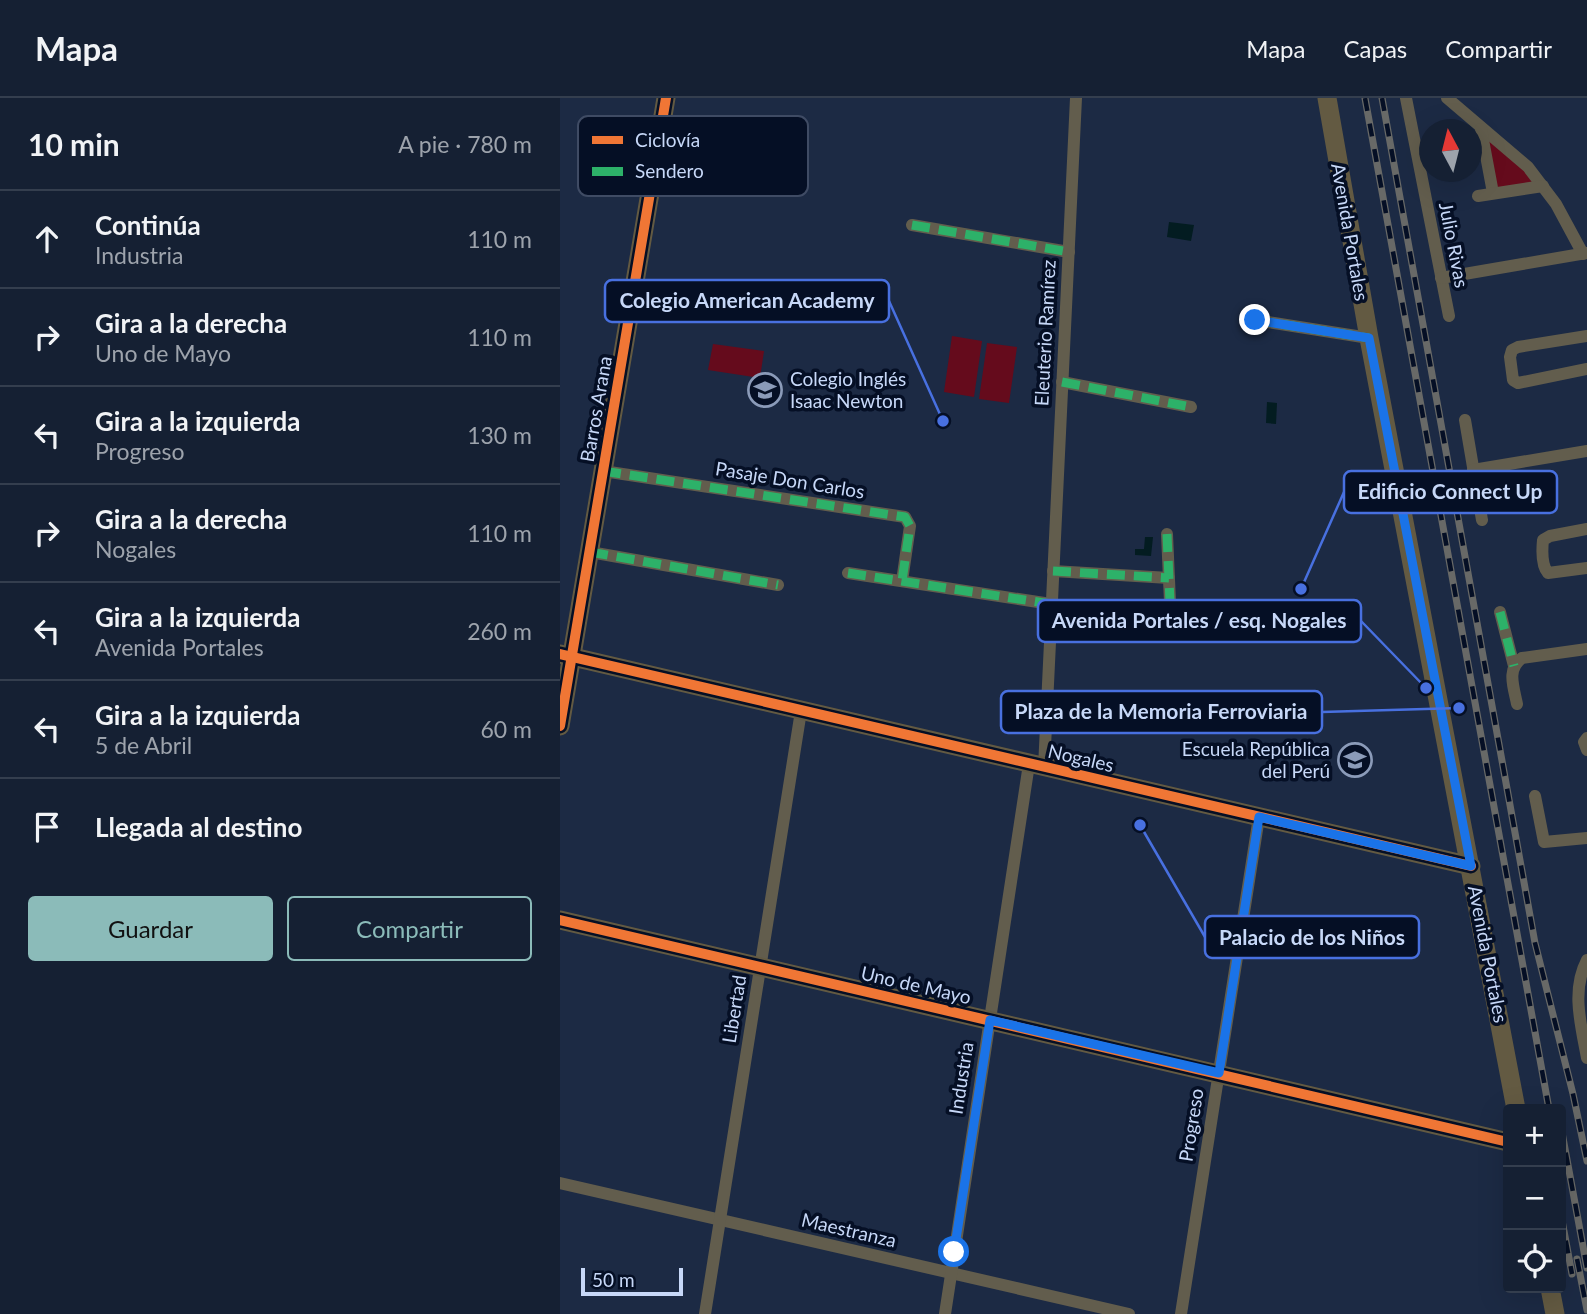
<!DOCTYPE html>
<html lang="es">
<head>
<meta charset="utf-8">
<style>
	:root { --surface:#152033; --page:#1e283b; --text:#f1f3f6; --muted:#9da3ac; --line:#343e4e; --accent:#8bbbb9 }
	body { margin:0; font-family:Lato,sans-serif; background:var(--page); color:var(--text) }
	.controls { position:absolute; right:21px; bottom:21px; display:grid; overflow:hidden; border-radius:7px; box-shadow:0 7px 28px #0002 }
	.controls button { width:63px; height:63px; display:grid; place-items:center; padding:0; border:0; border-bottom:2px solid var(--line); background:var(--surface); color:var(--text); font:35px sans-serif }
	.compass { position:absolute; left:859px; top:21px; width:63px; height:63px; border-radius:50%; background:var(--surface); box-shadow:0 7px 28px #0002; rotate:353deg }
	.scale { position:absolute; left:21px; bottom:18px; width:102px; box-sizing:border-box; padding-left:7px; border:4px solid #c7d8f8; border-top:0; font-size:19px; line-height:24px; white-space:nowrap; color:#c7d8f8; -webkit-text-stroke:5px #050f25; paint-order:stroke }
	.stop { position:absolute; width:21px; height:21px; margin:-16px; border:5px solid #1a73e8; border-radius:50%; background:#fff }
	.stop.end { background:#1a73e8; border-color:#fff; box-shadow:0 2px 7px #0008 }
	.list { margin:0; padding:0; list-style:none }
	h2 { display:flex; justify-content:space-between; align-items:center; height:91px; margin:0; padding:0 28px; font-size:30px }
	h2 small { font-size:23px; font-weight:400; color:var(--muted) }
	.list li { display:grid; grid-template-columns:46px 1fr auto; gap:21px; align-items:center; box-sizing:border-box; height:98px; padding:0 28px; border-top:2px solid var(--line) }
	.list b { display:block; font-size:26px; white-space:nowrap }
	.list p { margin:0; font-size:23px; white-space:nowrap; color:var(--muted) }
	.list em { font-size:23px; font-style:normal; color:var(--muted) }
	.actions { display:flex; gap:14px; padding:21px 28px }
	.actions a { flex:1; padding:16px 0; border:2px solid var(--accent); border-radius:7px; text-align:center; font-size:24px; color:var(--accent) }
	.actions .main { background:var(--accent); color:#111 }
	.icon { flex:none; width:38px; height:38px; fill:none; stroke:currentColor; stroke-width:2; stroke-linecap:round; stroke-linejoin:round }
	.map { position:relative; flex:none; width:1027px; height:1216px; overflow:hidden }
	header { display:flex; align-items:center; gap:42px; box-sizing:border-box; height:98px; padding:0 35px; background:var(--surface); border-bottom:2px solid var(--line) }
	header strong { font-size:33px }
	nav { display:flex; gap:38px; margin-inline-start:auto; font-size:24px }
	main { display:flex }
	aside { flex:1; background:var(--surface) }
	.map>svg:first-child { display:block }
</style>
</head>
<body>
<header>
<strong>Mapa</strong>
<nav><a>Mapa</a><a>Capas</a><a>Compartir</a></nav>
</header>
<main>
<aside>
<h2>10 min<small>A pie · 780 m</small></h2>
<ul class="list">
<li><svg class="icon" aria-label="ahead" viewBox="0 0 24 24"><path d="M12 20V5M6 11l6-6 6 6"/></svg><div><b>Continúa</b><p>Industria</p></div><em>110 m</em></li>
<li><svg class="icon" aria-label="right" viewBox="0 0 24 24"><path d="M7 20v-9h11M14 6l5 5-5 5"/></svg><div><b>Gira a la derecha</b><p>Uno de Mayo</p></div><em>110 m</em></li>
<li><svg class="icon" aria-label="left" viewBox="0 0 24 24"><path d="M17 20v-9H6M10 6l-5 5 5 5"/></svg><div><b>Gira a la izquierda</b><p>Progreso</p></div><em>130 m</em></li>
<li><svg class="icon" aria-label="right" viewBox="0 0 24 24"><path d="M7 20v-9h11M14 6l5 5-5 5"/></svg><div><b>Gira a la derecha</b><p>Nogales</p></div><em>110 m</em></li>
<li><svg class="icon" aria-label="left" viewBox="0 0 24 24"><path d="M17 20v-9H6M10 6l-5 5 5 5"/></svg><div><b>Gira a la izquierda</b><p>Avenida Portales</p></div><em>260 m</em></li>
<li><svg class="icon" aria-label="left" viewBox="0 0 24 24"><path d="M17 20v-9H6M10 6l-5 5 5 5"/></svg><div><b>Gira a la izquierda</b><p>5 de Abril</p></div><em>60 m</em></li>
<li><svg class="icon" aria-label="arrive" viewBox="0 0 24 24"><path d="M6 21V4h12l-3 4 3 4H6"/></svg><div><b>Llegada al destino</b></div></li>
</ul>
<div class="actions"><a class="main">Guardar</a><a>Compartir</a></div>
</aside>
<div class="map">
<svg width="1027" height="1216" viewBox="0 0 1027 1216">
	<rect width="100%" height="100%" fill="#1c2a44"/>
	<!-- green -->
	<g fill="#650b1c">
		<polygon points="926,39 977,84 936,92"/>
		<polygon points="392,238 422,243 414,299 384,294"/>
		<polygon points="427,245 457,249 449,305 419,301"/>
		<polygon points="153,246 204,253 200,280 148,272"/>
	</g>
	<!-- water -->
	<g fill="#031c21">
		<polygon points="609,124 634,127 631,143 607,139"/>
		<polygon points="707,304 717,305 716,326 706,325"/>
		<polygon points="585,439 593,439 591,458 575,457 575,451 584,451"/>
	</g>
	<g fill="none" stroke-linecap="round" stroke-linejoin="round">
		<!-- street -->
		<g stroke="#625d4d" stroke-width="12">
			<polyline points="846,0 889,218"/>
			<polyline points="887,0 968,69 996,106 1023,156"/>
			<polyline points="921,31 933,95"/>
			<polyline points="918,98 983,88"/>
			<polyline points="352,127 509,154"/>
			<polyline points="881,180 1027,155"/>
			<polyline points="695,222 809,240"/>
			<polyline points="1027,238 958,249 952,252 950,259 953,282 958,285 1027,271"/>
			<polyline points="502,284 631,309"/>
			<polyline points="905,322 922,422"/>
			<polyline points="913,372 1027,353"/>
			<polyline points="43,373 345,419 350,428 342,483"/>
			<path d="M1027 431 990 438 983 442C982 452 981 467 988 475L1027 470"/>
			<polyline points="607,436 610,504 607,524"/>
			<polyline points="30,454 218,487"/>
			<polyline points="493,473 609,480"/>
			<polyline points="288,475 491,506"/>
			<polyline points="940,514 954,568"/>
			<path d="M957 606C954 590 946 571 962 560L1027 551"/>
			<polyline points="1027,640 1024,644 1027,652"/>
			<polyline points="484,670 516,0"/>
			<polyline points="975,698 984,744 1027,740"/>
			<path d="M1027 862C1011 892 1021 927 1027 960"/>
			<polyline points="0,1085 569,1216"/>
			<polyline points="145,1216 241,613"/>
			<polyline points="385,1216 469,666"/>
			<polyline points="621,1216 699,719"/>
		</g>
		<!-- secondary -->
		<g stroke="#635a42" stroke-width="19">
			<polyline points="767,0 809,240 956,1011"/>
			<polyline points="0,556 911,768"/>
			<polyline points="0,628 106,0"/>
			<polyline points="0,822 948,1044"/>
			<polyline points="990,1190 995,1216"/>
		</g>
		<!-- rail casing -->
		<g stroke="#686967" stroke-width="7">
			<g id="rail">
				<polyline points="805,0 989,1011"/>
				<polyline points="822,0 975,845 1013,996 1027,1063"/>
				<polyline points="1001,1029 1027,1170"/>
				<polyline points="1001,1117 1012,1176"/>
				<polyline points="1017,1161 1027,1212"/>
			</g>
		</g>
		<!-- rail -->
		<use href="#rail" stroke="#050f25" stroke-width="4.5" stroke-dasharray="13" stroke-linecap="butt"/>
		<!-- quiet -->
		<g stroke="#2db169" stroke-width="9" stroke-dasharray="18 9" stroke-linecap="butt">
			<polyline points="352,127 509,154"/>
			<polyline points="695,222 809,240"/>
			<polyline points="502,284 631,309"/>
			<polyline points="43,373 345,419 350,428 342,483"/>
			<polyline points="607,436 610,504 607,524"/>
			<polyline points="30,454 218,487"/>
			<polyline points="493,473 609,480"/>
			<polyline points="288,475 491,506"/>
			<polyline points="940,514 954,568"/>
		</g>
		<!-- cycleway casing -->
		<g stroke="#050f25" stroke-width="15">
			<g id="cycleway">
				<polyline points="0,556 911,768"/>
				<polyline points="0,628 106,0"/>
				<polyline points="0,822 948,1044"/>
			</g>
		</g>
		<!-- cycleway -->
		<use href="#cycleway" stroke="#f07635" stroke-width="10"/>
	</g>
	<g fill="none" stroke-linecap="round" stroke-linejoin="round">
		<!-- route -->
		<polyline stroke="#1a73e8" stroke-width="9" points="394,1154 430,922 659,975 699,719 911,768 809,240 695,222"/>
	</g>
	<!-- icons -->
	<defs>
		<g id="school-ring" transform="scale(1.75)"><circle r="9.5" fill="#050f25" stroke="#8b9bb9" stroke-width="1.5"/><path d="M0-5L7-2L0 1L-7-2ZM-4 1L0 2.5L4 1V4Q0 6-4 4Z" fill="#8b9bb9"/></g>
	</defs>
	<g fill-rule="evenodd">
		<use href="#school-ring" x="205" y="292"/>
		<use href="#school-ring" x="795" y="662"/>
	</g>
	<g text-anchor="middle" stroke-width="7" stroke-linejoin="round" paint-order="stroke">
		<!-- street labels -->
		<g font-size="19" fill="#c7d8f8" stroke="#050f25">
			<text transform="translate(790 134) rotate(80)" y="7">Avenida Portales</text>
			<text transform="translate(894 147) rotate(79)" y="7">Julio Rivas</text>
			<text transform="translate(485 235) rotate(-87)" y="7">Eleuterio Ramírez</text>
			<text transform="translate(36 311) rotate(-80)" y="7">Barros Arana</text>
			<text transform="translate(230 382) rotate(9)" y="7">Pasaje Don Carlos</text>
			<text transform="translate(521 660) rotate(13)" y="7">Nogales</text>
			<text transform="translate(928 856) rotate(79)" y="7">Avenida Portales</text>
			<text transform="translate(356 887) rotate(13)" y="7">Uno de Mayo</text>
			<text transform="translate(174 911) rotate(-81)" y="7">Libertad</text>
			<text transform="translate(401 980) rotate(-81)" y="7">Industria</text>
			<text transform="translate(631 1027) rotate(-81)" y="7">Progreso</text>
			<text transform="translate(289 1132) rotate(13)" y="7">Maestranza</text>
		</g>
		<!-- poi labels -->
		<g font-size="19" fill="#c7d8f8" stroke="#050f25" text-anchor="start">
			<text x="230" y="288">Colegio Inglés<tspan x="230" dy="22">Isaac Newton</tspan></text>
			<text x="770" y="658" text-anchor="end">Escuela República<tspan x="770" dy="22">del Perú</tspan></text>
		</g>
	</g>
	<!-- legend -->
	<rect x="18" y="18" width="230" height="80" rx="10" fill="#050f25" stroke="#3f4b64" stroke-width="2"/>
	<rect x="32" y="38" width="31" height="8" fill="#f07635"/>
	<rect x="32" y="69" width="31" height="9" fill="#2db169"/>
	<g font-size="19" fill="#c7d8f8">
		<text x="75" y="49">Ciclovía</text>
		<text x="75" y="80">Sendero</text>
	</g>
	<!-- callouts -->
	<path fill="none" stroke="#4870e0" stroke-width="2.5" d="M383 323L329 203M741 491L784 394M866 590L801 523M899 610L762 614M580 727L645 839"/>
	<g fill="#4870e0" stroke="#050f25" stroke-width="2.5">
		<circle cx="383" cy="323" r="7"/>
		<circle cx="741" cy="491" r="7"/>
		<circle cx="866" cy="590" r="7"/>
		<circle cx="899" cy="610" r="7"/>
		<circle cx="580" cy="727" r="7"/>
	</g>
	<g fill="#050f25" stroke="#4870e0" stroke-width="2.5">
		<rect x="45" y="182" width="284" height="42" rx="7"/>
		<rect x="784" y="373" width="213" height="42" rx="7"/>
		<rect x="478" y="502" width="323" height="42" rx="7"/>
		<rect x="441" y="593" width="321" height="42" rx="7"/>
		<rect x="645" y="818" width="214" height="42" rx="7"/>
	</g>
	<g font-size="21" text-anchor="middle" font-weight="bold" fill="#c7d8f8">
		<text x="187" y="210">Colegio American Academy</text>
		<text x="890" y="401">Edificio Connect Up</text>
		<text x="639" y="530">Avenida Portales / esq. Nogales</text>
		<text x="601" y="621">Plaza de la Memoria Ferroviaria</text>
		<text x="752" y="847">Palacio de los Niños</text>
	</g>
</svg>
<div class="controls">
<button>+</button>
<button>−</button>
<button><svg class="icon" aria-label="locate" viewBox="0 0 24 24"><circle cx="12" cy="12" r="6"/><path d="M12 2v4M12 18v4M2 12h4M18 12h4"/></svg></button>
</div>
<svg class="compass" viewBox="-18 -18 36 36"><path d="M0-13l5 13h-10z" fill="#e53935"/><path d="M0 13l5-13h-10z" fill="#9da3ac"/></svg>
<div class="scale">50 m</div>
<div class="stop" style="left:394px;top:1154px"></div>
<div class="stop end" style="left:695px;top:222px"></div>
</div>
</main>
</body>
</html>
